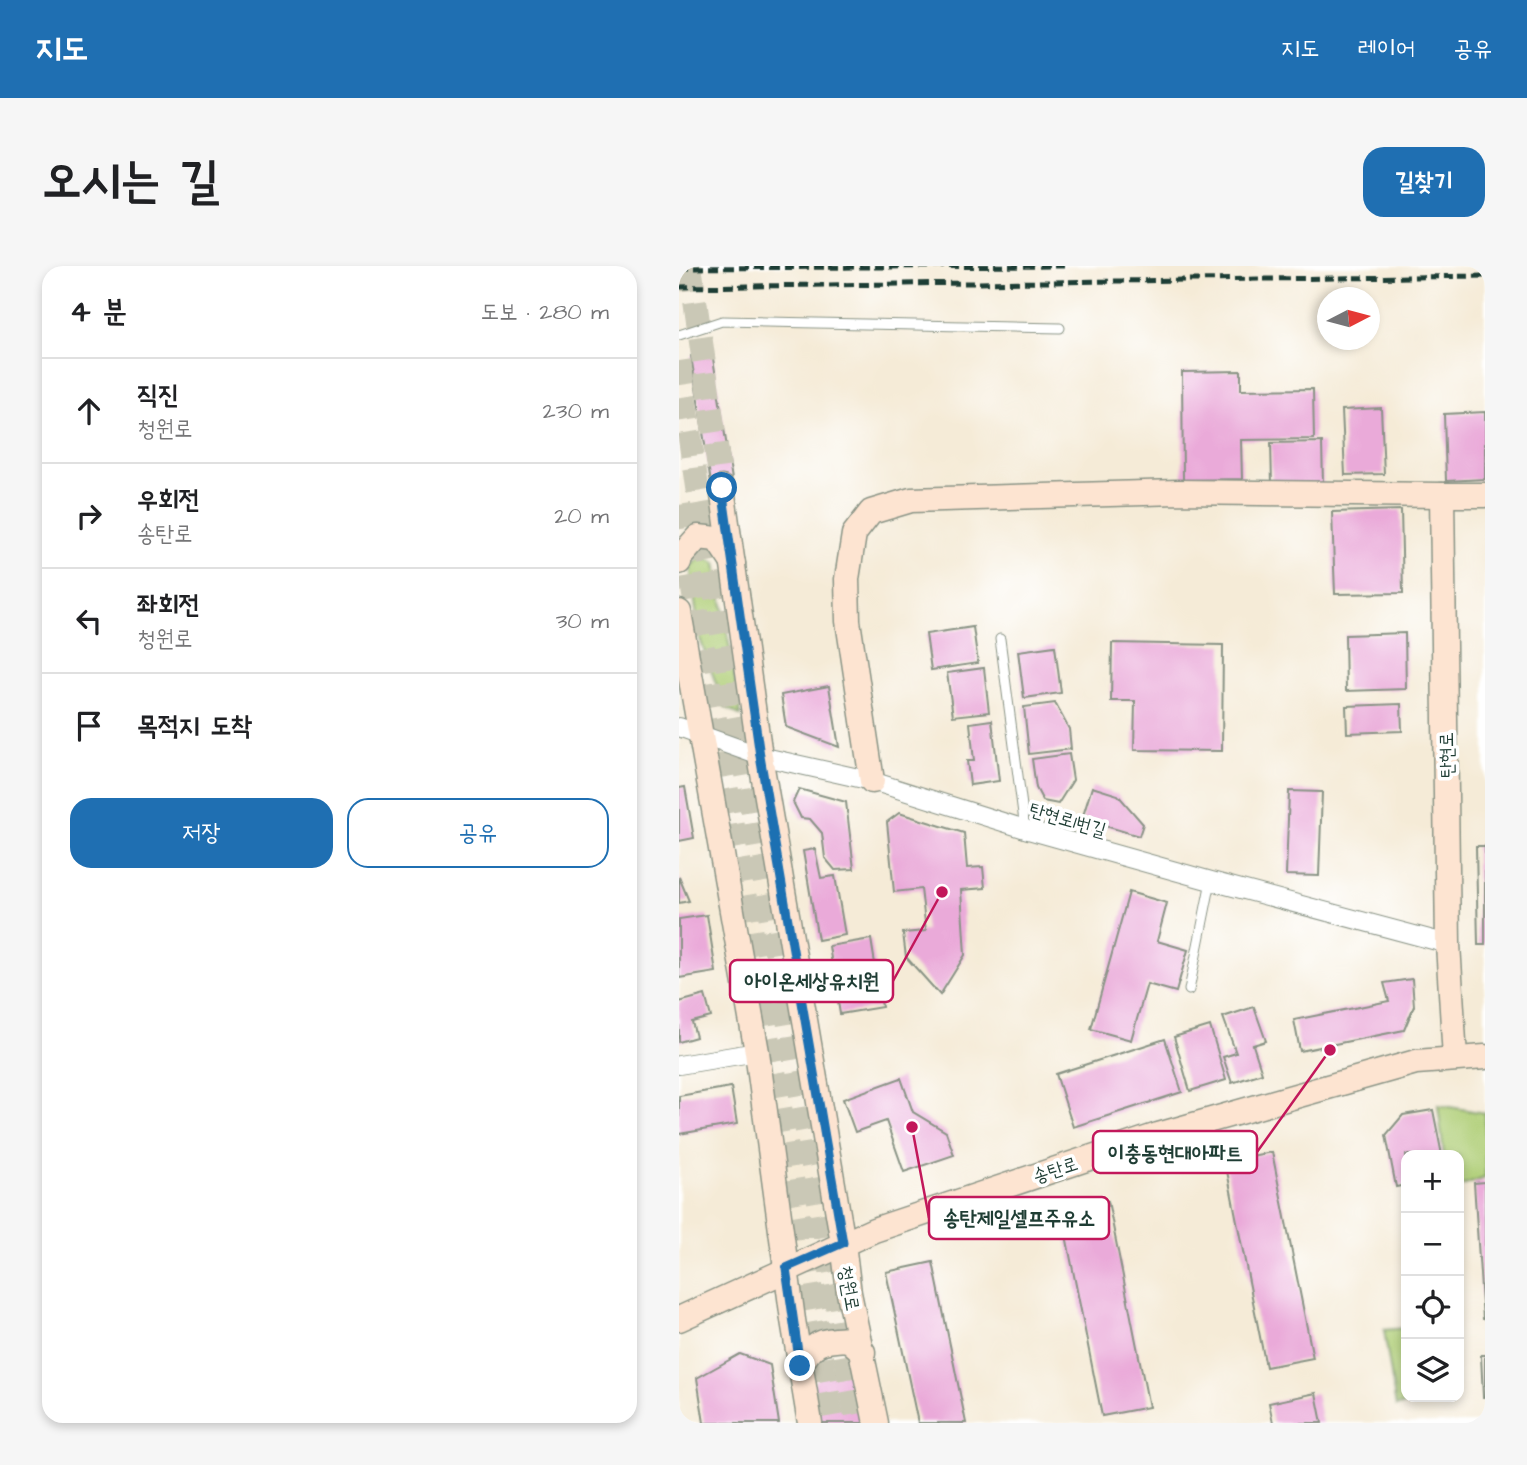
<!DOCTYPE html>
<html lang="ko">
<head>
<meta charset="utf-8">
<style>
	:root { --surface:#fff; --page:#f6f6f6; --text:#202124; --muted:#757577; --line:#e0e0e0; --accent:#1f6fb2 }
	body { margin:0; font-family:"Architects Daughter","Poor Story",sans-serif; background:var(--page); color:var(--text) }
	.controls { position:absolute; right:21px; bottom:21px; display:grid; overflow:hidden; border-radius:14px; box-shadow:0 4px 10px #0003 }
	.controls button { width:63px; height:63px; display:grid; place-items:center; padding:0; border:0; border-bottom:2px solid var(--line); background:var(--surface); color:var(--text); font:35px sans-serif }
	.compass { position:absolute; left:638px; top:21px; width:63px; height:63px; border-radius:50%; background:var(--surface); box-shadow:0 4px 10px #0003; rotate:84deg }
	.stop { position:absolute; width:21px; height:21px; margin:-16px; border:5px solid #1f6fb2; border-radius:50%; background:#fff }
	.stop.end { background:#1f6fb2; border-color:#fff; box-shadow:0 2px 7px #0008 }
	.list { margin:0; padding:0; list-style:none }
	h2 { display:flex; justify-content:space-between; align-items:center; height:91px; margin:0; padding:0 28px; font-size:30px }
	h2 small { font-size:23px; font-weight:400; color:var(--muted) }
	.list li { display:grid; grid-template-columns:46px 1fr auto; gap:21px; align-items:center; box-sizing:border-box; height:105px; padding:0 28px; border-top:2px solid var(--line) }
	.list b { display:block; font-size:26px; white-space:nowrap }
	.list p { margin:0; font-size:23px; white-space:nowrap; color:var(--muted) }
	.list em { font-size:23px; font-style:normal; color:var(--muted) }
	.actions { display:flex; gap:14px; padding:21px 28px }
	.actions a { flex:1; padding:16px 0; border:2px solid var(--accent); border-radius:21px; text-align:center; font-size:24px; color:var(--accent) }
	.actions .main { background:var(--accent); color:#fff }
	.icon { flex:none; width:38px; height:38px; fill:none; stroke:currentColor; stroke-width:2; stroke-linecap:round; stroke-linejoin:round }
	.map { position:relative; flex:none; width:806px; height:1157px; overflow:hidden; border-radius:21px }
	header { display:flex; align-items:center; gap:42px; box-sizing:border-box; height:98px; padding:0 35px; background:var(--accent); color:#fff }
	header strong { font-size:33px }
	nav { display:flex; gap:38px; margin-inline-start:auto; font-size:24px }
	.intro { display:flex; align-items:center; justify-content:space-between; box-sizing:border-box; height:168px; padding:0 42px }
	h1 { margin:0; font-size:49px }
	.button { padding:18px 32px; border-radius:21px; background:var(--accent); color:#fff; font-size:24px; font-weight:700 }
	main { display:flex; gap:42px; padding:0 42px }
	aside { flex:1; background:var(--surface); border-radius:21px; box-shadow:0 4px 10px #0003 }
	.map>svg:first-child { display:block }
</style>
</head>
<body>
<header>
<strong>지도</strong>
<nav><a>지도</a><a>레이어</a><a>공유</a></nav>
</header>
<div class="intro"><h1>오시는 길</h1><a class="button">길찾기</a></div>
<main>
<aside>
<h2>4 분<small>도보 · 280 m</small></h2>
<ul class="list">
<li><svg class="icon" aria-label="ahead" viewBox="0 0 24 24"><path d="M12 20V5M6 11l6-6 6 6"/></svg><div><b>직진</b><p>청원로</p></div><em>230 m</em></li>
<li><svg class="icon" aria-label="right" viewBox="0 0 24 24"><path d="M7 20v-9h11M14 6l5 5-5 5"/></svg><div><b>우회전</b><p>송탄로</p></div><em>20 m</em></li>
<li><svg class="icon" aria-label="left" viewBox="0 0 24 24"><path d="M17 20v-9H6M10 6l-5 5 5 5"/></svg><div><b>좌회전</b><p>청원로</p></div><em>30 m</em></li>
<li><svg class="icon" aria-label="arrive" viewBox="0 0 24 24"><path d="M6 21V4h12l-3 4 3 4H6"/></svg><div><b>목적지 도착</b></div></li>
</ul>
<div class="actions"><a class="main">저장</a><a>공유</a></div>
</aside>
<div class="map">
<svg width="806" height="1157" viewBox="0 0 806 1157">
	<rect width="100%" height="100%" fill="#fff"/>
	<filter id="ink" filterUnits="userSpaceOnUse"><feTurbulence type="fractalNoise" baseFrequency=".0143" numOctaves="2"/><feDisplacementMap in="SourceGraphic" scale="14" xChannelSelector="R" yChannelSelector="G"/><feConvolveMatrix kernelMatrix="1 2 1 2 8 2 1 2 1" color-interpolation-filters="sRGB"/></filter>
	<filter id="wash" filterUnits="userSpaceOnUse"><feTurbulence type="fractalNoise" baseFrequency=".00686" numOctaves="4" result="noise"/><feDisplacementMap in="SourceGraphic" scale="28" xChannelSelector="R" yChannelSelector="G"/><feGaussianBlur stdDeviation="1.57" result="paint"/><feColorMatrix in="noise" values="0 0 0 0 0 0 0 0 0 0 0 0 0 0 0 0 0 1.4 0 .05"/><feComposite in="paint" operator="in"/></filter>
	<g filter="url(#wash)">
		<rect width="100%" height="100%" fill="#f5ebd7"/>
		<!-- green -->
		<g fill="#afce76" stroke="#678655" stroke-width="2">
			<polygon points="22,290 37,297 62,450 45,440 21,373 11,301"/>
			<polygon points="759,839 806,847 806,912 780,921 780,889 765,889"/>
			<polygon points="727,1062 727,1131 770,1131 717,1140 705,1064"/>
		</g>
		<g id="blocks">
			<!-- building -->
			<g fill="#eaaad9">
				<polygon points="33,86 54,220 33,223 12,90"/>
				<polygon points="562,105 562,124 634,123 635,173 562,174 563,213 504,214 503,106"/>
				<polygon points="702,142 705,208 666,209 663,144"/>
				<polygon points="806,146 806,213 767,215 765,148"/>
				<polygon points="643,176 644,218 593,219 592,177"/>
				<polygon points="722,244 724,327 656,328 653,246"/>
				<polygon points="294,361 299,397 252,404 247,368"/>
				<polygon points="726,367 727,423 667,425 666,369"/>
				<polygon points="433,377 544,379 543,485 455,484 456,435 432,435"/>
				<polygon points="376,380 382,427 345,432 339,385"/>
				<polygon points="305,402 310,446 274,450 268,407"/>
				<polygon points="150,420 160,481 107,461 102,429"/>
				<polygon points="376,437 390,463 392,483 350,488 345,441"/>
				<polygon points="722,438 723,465 668,467 667,440"/>
				<polygon points="313,454 320,515 291,519 288,495 295,495 291,457"/>
				<polygon points="390,488 394,514 379,538 364,535 357,522 353,493"/>
				<polygon points="6,521 15,572 0,575 0,522"/>
				<polygon points="413,521 439,529 464,558 460,570 403,553"/>
				<polygon points="120,523 167,536 175,603 156,604 146,592 143,567 131,553 122,552 114,536"/>
				<polygon points="610,525 643,526 640,610 607,609"/>
				<polygon points="220,547 285,567 288,602 304,601 306,622 282,624 286,689 261,729 227,691 224,667 247,665 242,623 215,626 208,556"/>
				<polygon points="797,580 806,580 806,679 799,679"/>
				<polygon points="136,583 142,612 156,610 166,669 139,674 124,585"/>
				<polygon points="0,611 10,635 0,637"/>
				<polygon points="450,626 488,637 478,675 509,684 497,726 468,718 452,774 412,763"/>
				<polygon points="28,649 37,706 0,712 0,653"/>
				<polygon points="192,673 203,741 161,748 150,680"/>
				<polygon points="733,713 735,740 725,764 621,785 615,754 710,735 705,717"/>
				<polygon points="26,729 32,751 13,756 17,771 0,776 0,736"/>
				<polygon points="575,741 587,775 574,779 583,807 553,817 544,791 557,787 544,751"/>
				<polygon points="531,760 547,814 511,825 495,771"/>
				<polygon points="486,773 503,826 394,861 377,808"/>
				<polygon points="222,812 234,846 267,866 275,889 225,906 207,855 176,866 164,833"/>
				<polygon points="52,821 58,858 0,868 0,830"/>
				<polygon points="754,844 763,889 727,889 727,919 717,921 707,869 724,849"/>
				<polygon points="593,886 634,1092 587,1101 546,895"/>
				<polygon points="806,916 806,1053 804,1053 795,917"/>
				<polygon points="429,935 470,1141 423,1150 382,944"/>
				<polygon points="254,996 287,1157 239,1157 207,1006"/>
				<polygon points="61,1088 91,1099 100,1157 25,1157 18,1112"/>
				<polygon points="802,1089 806,1089 806,1131 804,1131"/>
				<polygon points="175,1105 193,1157 141,1157 134,1119 140,1109"/>
				<polygon points="637,1127 643,1157 594,1157 590,1137"/>
			</g>
		</g>
	</g>
	<g filter="url(#ink)">
		<use href="#blocks" fill-opacity="0" stroke="#8a9486" stroke-width="2"/>
		<g fill="none" stroke-linecap="round" stroke-linejoin="round">
			<!-- secondary-tunnel -->
			<g stroke="#cac8b6" stroke-width="24" stroke-dasharray="24 12" stroke-linecap="butt">
				<polyline points="11,0 43,222"/>
				<polyline points="0,95 18,221 178,1157"/>
				<polyline points="0,239 154,1157"/>
			</g>
			<!-- lane casing -->
			<g stroke="#8a9486" stroke-width="11">
				<g id="lane">
					<polyline points="0,69 43,55 381,62"/>
					<polyline points="321,373 346,563"/>
					<polyline points="510,724 532,615"/>
				</g>
			</g>
			<!-- street casing -->
			<g stroke="#8a9486" stroke-width="20">
				<g id="street">
					<polyline points="0,461 81,490 193,515 346,563 532,615 769,678"/>
					<polyline points="0,799 78,786"/>
				</g>
			</g>
			<!-- secondary casing -->
			<g stroke="#8a9486" stroke-width="27">
				<g id="secondary">
					<polyline points="43,222 81,490 164,977 170,1027 197,1157"/>
					<polyline points="0,296 2,290 19,271 38,273 54,297"/>
					<polyline points="0,346 78,786 114,1054 131,1157"/>
					<polyline points="193,515 169,355 168,313 175,268 192,246 232,234 499,226 763,229"/>
					<polyline points="776,792 769,678 763,229 806,229"/>
					<polyline points="0,1053 195,964 479,869 737,796 806,791"/>
					<path d="M121 1100C134 1075 142 1075 169 1073L184 1086"/>
				</g>
			</g>
			<!-- lane -->
			<use href="#lane" stroke="#fff" stroke-width="9"/>
			<!-- street -->
			<use href="#street" stroke="#fff" stroke-width="18"/>
			<!-- secondary -->
			<use href="#secondary" stroke="#fde4d1" stroke-width="24"/>
			<!-- rail -->
			<g stroke="#1f3d34" stroke-width="5" stroke-dasharray="10 5" stroke-linecap="butt">
				<polyline points="0,2 385,0"/>
				<polyline points="0,21 806,10"/>
			</g>
		</g>
	</g>
	<g fill="none" stroke-linecap="round" stroke-linejoin="round" filter="url(#ink)">
		<!-- route -->
		<polyline stroke="#1f6fb2" stroke-width="9" points="43,222 81,490 164,977 107,1002 121,1100"/>
	</g>
	<g text-anchor="middle" stroke-width="7" stroke-linejoin="round" paint-order="stroke">
		<!-- street labels -->
		<g font-size="19" fill="#1f3d34" stroke="#fff">
			<text transform="translate(767 489) rotate(-91)" y="7">탄현로</text>
			<text transform="translate(389 553) rotate(16)" y="7">탄현로1번길</text>
			<text transform="translate(376 903) rotate(-18)" y="7">송탄로</text>
			<text transform="translate(171 1022) rotate(80)" y="7">청원로</text>
		</g>
	</g>
	<!-- callouts -->
	<path fill="none" stroke="#c2185b" stroke-width="2.5" d="M263 626L214 715M651 784L578 886M233 861L250 952"/>
	<g fill="#c2185b" stroke="#fff" stroke-width="2.5">
		<circle cx="263" cy="626" r="7"/>
		<circle cx="651" cy="784" r="7"/>
		<circle cx="233" cy="861" r="7"/>
	</g>
	<g fill="#fff" stroke="#c2185b" stroke-width="2.5">
		<rect x="51" y="694" width="163" height="42" rx="7"/>
		<rect x="414" y="865" width="164" height="42" rx="7"/>
		<rect x="250" y="931" width="180" height="42" rx="7"/>
	</g>
	<g font-size="21" text-anchor="middle" font-weight="bold" fill="#1f3d34">
		<text x="133" y="722">아이온세상유치원</text>
		<text x="496" y="894">이충동현대아파트</text>
		<text x="340" y="959">송탄제일셀프주유소</text>
	</g>
</svg>
<div class="controls">
<button>+</button>
<button>−</button>
<button><svg class="icon" aria-label="locate" viewBox="0 0 24 24"><circle cx="12" cy="12" r="6"/><path d="M12 2v4M12 18v4M2 12h4M18 12h4"/></svg></button>
<button><svg class="icon" aria-label="layers" viewBox="0 0 24 24"><path d="M12 4l9 5-9 5-9-5zM3 14l9 5 9-5"/></svg></button>
</div>
<svg class="compass" viewBox="-18 -18 36 36"><path d="M0-13l5 13h-10z" fill="#e53935"/><path d="M0 13l5-13h-10z" fill="#757577"/></svg>
<div class="stop" style="left:43px;top:222px"></div>
<div class="stop end" style="left:121px;top:1100px"></div>
</div>
</main>
</body>
</html>
